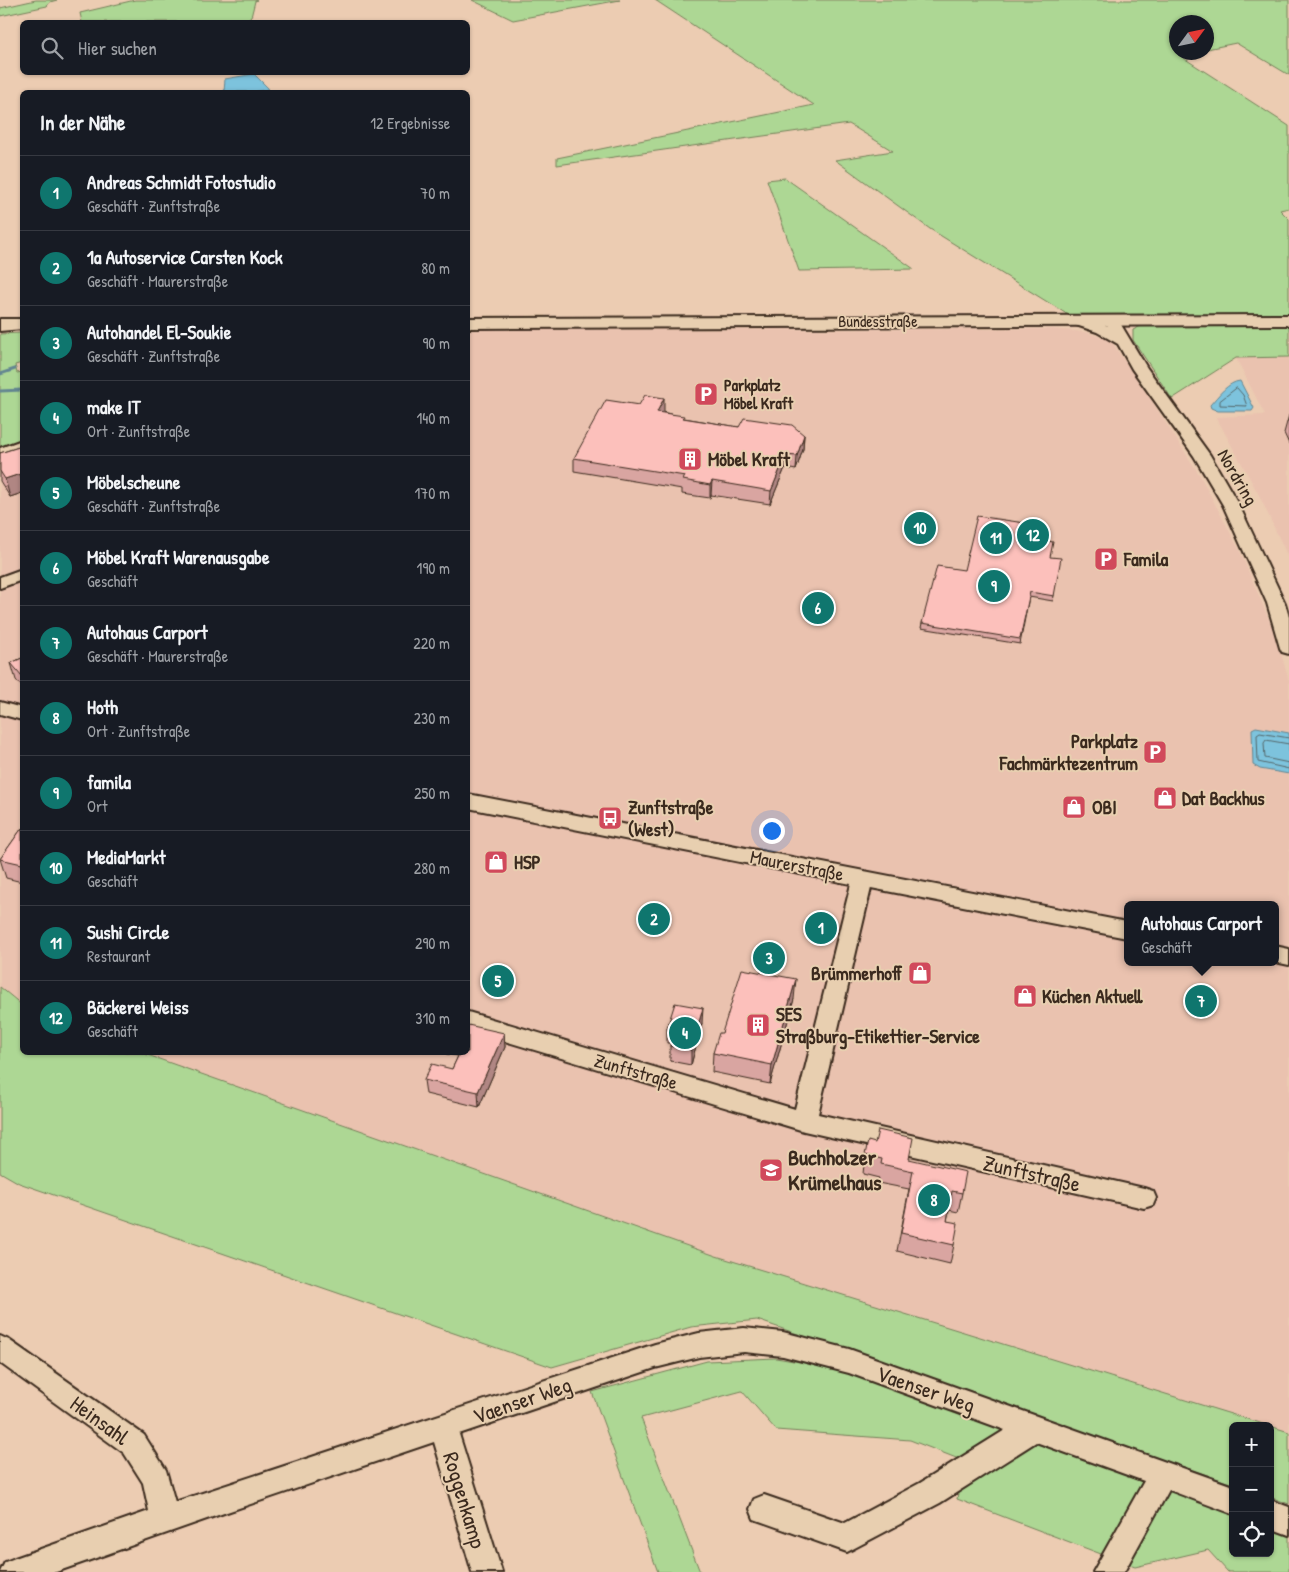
<!DOCTYPE html>
<html lang="de">
<head>
<meta charset="utf-8">
<style>
	:root { --surface:#171b24; --page:#20242c; --text:#f1f3f6; --muted:#9ea1a6; --line:#363941; --accent:#0f766e }
	body { margin:0; font-family:"Patrick Hand",sans-serif; background:var(--page); color:var(--text) }
	.controls { position:absolute; right:15px; bottom:15px; display:grid; overflow:hidden; border-radius:8px; box-shadow:0 1px 4px #0004 }
	.controls button { width:45px; height:45px; display:grid; place-items:center; padding:0; border:0; border-bottom:1px solid var(--line); background:var(--surface); color:var(--text); font:25px sans-serif }
	.compass { position:absolute; left:1169px; top:15px; width:45px; height:45px; border-radius:50%; background:var(--surface); box-shadow:0 1px 4px #0004; rotate:57deg }
	.you { position:absolute; left:771px; top:830px; width:18px; height:18px; margin:-12px; border:4px solid #fff; border-radius:50%; background:#1a73e8; box-shadow:0 0 0 8px #1a73e833 }
	.badge { display:grid; place-items:center; width:32px; height:32px; border-radius:50%; background:var(--accent); color:#fff; font-size:16px; font-weight:700 }
	.pin { position:absolute; translate:-50% -50%; border:2px solid #fff; box-shadow:0 1px 5px #0006 }
	.popup { position:absolute; left:1124px; top:901px; width:155px; height:65px; box-sizing:border-box; display:grid; place-content:center; border-radius:8px; background:var(--surface); filter:drop-shadow(0 1px 4px #0005); font-size:16px; white-space:nowrap; color:var(--muted) }
	.popup b { font-size:19px; color:var(--text) }
	.popup::after { content:''; position:absolute; left:50%; top:100%; margin-left:-10px; border:10px solid transparent; border-top-color:var(--surface) }
	.list { margin:0; padding:0; list-style:none }
	h2 { display:flex; justify-content:space-between; align-items:center; height:65px; margin:0; padding:0 20px; font-size:21px }
	h2 small { font-size:16px; font-weight:400; color:var(--muted) }
	.list li { display:grid; grid-template-columns:32px 1fr auto; gap:15px; align-items:center; box-sizing:border-box; height:75px; padding:0 20px; border-top:1px solid var(--line) }
	.list b { display:block; font-size:19px; white-space:nowrap }
	.list p { margin:0; font-size:16px; white-space:nowrap; color:var(--muted) }
	.list em { font-size:16px; font-style:normal; color:var(--muted) }
	.icon { flex:none; width:28px; height:28px; fill:none; stroke:currentColor; stroke-width:2; stroke-linecap:round; stroke-linejoin:round }
	.map { position:relative; flex:none; width:1289px; height:1572px; overflow:hidden }
	.search { position:absolute; background:var(--surface); box-shadow:0 1px 4px #0004; left:20px; top:20px; width:450px; height:55px; display:flex; align-items:center; gap:12px; box-sizing:border-box; padding:0 18px; border-radius:8px; color:var(--muted); font-size:19px }
	.panel { position:absolute; background:var(--surface); box-shadow:0 1px 4px #0004; left:20px; top:90px; width:450px; height:965px; border-radius:8px }
	.map>svg:first-child { display:block }
</style>
</head>
<body>
<div class="map">
<svg width="1289" height="1572" viewBox="0 0 1289 1572">
	<rect width="100%" height="100%" fill="#ecccb2"/>
	<filter id="ink" filterUnits="userSpaceOnUse"><feTurbulence type="fractalNoise" baseFrequency=".02" numOctaves="2"/><feDisplacementMap in="SourceGraphic" scale="10" xChannelSelector="R" yChannelSelector="G"/><feConvolveMatrix kernelMatrix="1 2 1 2 8 2 1 2 1" color-interpolation-filters="sRGB"/></filter>
	<g filter="url(#ink)">
		<!-- built -->
		<g fill="#eac2af" fill-rule="evenodd">
			<path d="M1051 329 1086 332 1111 341 1149 397 1199 474 1239 549 1276 636 1289 681V1432L716 1256 142 1053 468 1052V330ZM1127 905H1275V962H1127Z"/>
			<polygon points="1236,358 1289,358 1289,559 1259,495 1216,417 1265,415"/>
			<polygon points="22,453 22,1005 0,987 0,462"/>
		</g>
		<!-- green -->
		<g fill="#add794" stroke="#748059">
			<polygon points="36,0 57,0 50,2 47,6 0,16 0,8"/>
			<polygon points="135,0 257,0 255,1 251,17 246,22 82,22 80,13"/>
			<polygon points="472,0 620,0 513,20"/>
			<polygon points="655,0 1289,0 1289,75 1236,43 1207,49 1206,22 1176,22 1176,52 1190,53 1179,55 1289,126 1289,208 1280,210 1289,219 1289,320 1078,321 930,229 835,160 893,151 849,124 557,165 557,158 814,105"/>
			<polygon points="785,178 914,269 799,271 767,180"/>
			<polygon points="1289,324 1289,357 1236,358 1172,399 1133,340 1133,330 1143,325"/>
			<polygon points="22,333 22,363 15,365 17,373 22,372 22,440 0,449 0,334"/>
			<polygon points="0,987 22,1005 22,1052 142,1053 716,1256 1270,1426 1233,1426 1233,1484 757,1320 691,1327 552,1367 19,1183 0,1172"/>
			<polygon points="776,1358 841,1369 1233,1512 1233,1553 1270,1553 1270,1525 1289,1532 1289,1572 1228,1572 1208,1550 1135,1567 957,1499 964,1461 910,1440 776,1430 742,1391 641,1418 700,1572 658,1572 592,1392 707,1361"/>
			<polygon points="1270,1426 1289,1432 1289,1504 1270,1497"/>
		</g>
		<!-- water -->
		<g fill="#7dc3dd" stroke="#638691">
			<polygon points="254,74 269,89 253,92 224,92 225,79"/>
			<path d="M1240 381 1254 408 1252 411H1218L1211 408 1210 405C1218 396 1228 382 1240 381Z"/>
			<polygon points="1256,727 1289,733 1289,774 1260,769 1253,765 1252,729"/>
		</g>
		<g fill="none" stroke-linecap="round" stroke-linejoin="round">
			<!-- shore -->
			<g stroke="#55676a" stroke-width="1">
				<polygon points="1237,388 1243,395 1247,406 1220,405 1220,401"/>
				<polyline points="1289,738 1260,733 1257,735 1258,762 1289,769"/>
				<polyline points="1289,744 1266,740 1264,743 1265,758 1289,763"/>
			</g>
			<!-- stream -->
			<g stroke="#638691" stroke-width="3">
				<polyline points="0,374 15,369"/>
				<polyline points="0,391 22,390"/>
			</g>
			<!-- minor casing -->
			<g stroke="#3b2a1e" stroke-width="4">
				<g id="minor">
					<polygon points="1078,317 1108,326 1105,321 1107,318 1117,318 1147,368 1210,455 1239,505 1285,603 1289,617 1289,654 1282,652 1280,648 1267,603 1223,505 1194,456 1132,369 1118,344 1097,332 1073,324 1071,321 1073,318"/>
					<polygon points="22,440 22,450 0,458 0,448"/>
					<polygon points="22,569 22,580 0,588 0,577"/>
					<polygon points="0,702 22,708 22,720 0,714"/>
					<polygon points="468,794 1127,922 1127,938 871,888 818,1114 1144,1188 1153,1191 1156,1198 1153,1205 1144,1208 804,1131 468,1030 468,1012 795,1109 851,884 468,808"/>
					<polygon points="1275,946 1289,949 1289,965 1275,962"/>
					<polygon points="744,1328 783,1332 849,1349 1233,1486 1233,1514 1169,1490 1124,1572 1093,1572 1144,1481 1036,1442 940,1503 847,1552 754,1519 750,1509 754,1499 764,1495 845,1523 920,1483 1005,1430 849,1373 783,1356 744,1352 699,1357 655,1368 459,1434 502,1572 472,1572 434,1442 224,1513 56,1572 0,1572 5,1562 15,1558 149,1511 143,1483 124,1453 0,1363 0,1336 9,1340 144,1435 166,1470 175,1502 655,1344 699,1333"/>
					<polygon points="1270,1500 1289,1507 1289,1535 1270,1528"/>
				</g>
			</g>
			<!-- major casing -->
			<g stroke="#3b2a1e" stroke-width="4">
				<g id="major">
					<polygon points="1289,315 1289,325 468,328 468,318"/>
					<polygon points="0,319 22,319 22,329 0,331"/>
				</g>
			</g>
			<!-- minor -->
			<use href="#minor" fill="#e8cfb0" fill-rule="evenodd"/>
			<!-- major -->
			<use href="#major" fill="#e8cfb0" fill-rule="evenodd"/>
		</g>
		<!-- wall -->
		<g fill="#d9a5a1" stroke="#3b2a1e">
			<polygon points="663,412 684,418 739,427 804,435 803,449 796,470 785,468 770,504 711,495 710,498 682,494 682,489 574,471 574,458 664,412"/>
			<polygon points="1289,415 1289,444 1284,433"/>
			<polygon points="22,446 22,493 10,497 0,481 0,453"/>
			<polygon points="1042,540 1054,596 1053,601 1029,597 1020,644 921,628 922,623 964,570"/>
			<polygon points="22,658 22,687 16,680 11,663"/>
			<polygon points="22,828 22,882 6,878 0,859"/>
			<polygon points="794,999 770,1084 712,1072 713,1053 722,1033"/>
			<polygon points="702,1023 691,1065 670,1061 670,1046 671,1043 667,1043 667,1028"/>
			<polygon points="504,1033 505,1047 479,1107 426,1094 424,1080 452,1069 458,1056 446,1054 446,1052 468,1052"/>
			<polygon points="865,1155 910,1159 962,1193 958,1212 949,1210 947,1221 954,1245 950,1264 897,1251 909,1189 878,1183 879,1178 863,1174"/>
		</g>
		<!-- shaded-wall -->
		<g fill="#b08683" stroke="#3b2a1e">
			<polygon points="664,398 664,412 657,425 657,412"/>
			<polygon points="804,435 803,449 796,470 797,456"/>
			<polygon points="786,455 785,468 770,504 771,491"/>
			<polygon points="20,474 22,482 22,493 10,497 5,479"/>
			<polygon points="712,481 711,495 710,498 710,485"/>
			<polygon points="796,979 794,999 770,1084 772,1065"/>
			<polygon points="703,1008 702,1023 691,1065 691,1050"/>
			<polygon points="504,1033 505,1047 479,1107 478,1092"/>
		</g>
		<!-- building -->
		<g fill="#fcc0bb" stroke="#3b2a1e">
			<polygon points="645,395 664,398 657,412 684,416 683,418 739,427 744,418 792,425 804,435 797,456 786,455 771,491 712,481 710,485 683,480 685,476 574,458 606,400 639,405"/>
			<polygon points="22,446 22,478 20,474 5,479 0,471 0,453"/>
			<polygon points="977,516 1045,526 1042,540 1053,542 1050,557 1061,558 1054,596 1030,592 1020,639 922,623 937,566 964,570"/>
			<polygon points="22,658 22,676 11,663"/>
			<polygon points="22,828 22,864 0,859"/>
			<polygon points="742,969 796,979 772,1065 713,1053 719,1033 722,1033"/>
			<polygon points="675,1003 703,1008 691,1050 670,1046 675,1030 667,1028"/>
			<polygon points="468,1025 504,1033 478,1092 424,1080 432,1064 452,1069 460,1052 468,1052"/>
			<polygon points="878,1130 913,1138 909,1159 966,1172 962,1193 952,1191 947,1221 958,1223 954,1245 901,1233 913,1171 881,1164 882,1159 865,1155 868,1141 875,1143"/>
		</g>
	</g>
	<!-- icons -->
	<defs>
		<g id="parking-square" transform="scale(1.25)"><rect x="-9" y="-9" width="18" height="18" rx="4" fill="#d1495b" stroke="#e8cfb0"/><path d="M-3.5-5.5H1a3.5 3.5 0 0 1 0 7H-1V5.5H-3.5ZM-1-3.4V-.6H.8a1.4 1.4 0 0 0 0-2.8Z" fill="#fff"/></g>
		<g id="building-square" transform="scale(1.25)"><rect x="-9" y="-9" width="18" height="18" rx="4" fill="#d1495b" stroke="#e8cfb0"/><path d="M-4-6H4V6H1V3H-1V6H-4ZM-2.5-4.3h1.7v1.8h-1.7ZM.8-4.3h1.7v1.8H.8ZM-2.5-1h1.7V.8h-1.7ZM.8-1h1.7V.8H.8Z" fill="#fff"/></g>
		<g id="shop-square" transform="scale(1.25)"><rect x="-9" y="-9" width="18" height="18" rx="4" fill="#d1495b" stroke="#e8cfb0"/><path d="M-5-2.5h2.3a2.7 3.5 0 0 1 5.4 0H5L5.5 6h-11ZM-1.5-2.5h3a1.5 2.3 0 0 0-3 0Z" fill="#fff"/></g>
		<g id="bus-square" transform="scale(1.25)"><rect x="-9" y="-9" width="18" height="18" rx="4" fill="#d1495b" stroke="#e8cfb0"/><path d="M-5-6H5V4H4V6H2V4H-2V6H-4V4H-5ZM-3.5-4V0h7V-4ZM-3.5 1.2v1.5H-2V1.2ZM2 1.2v1.5H3.5V1.2Z" fill="#fff"/></g>
		<g id="school-square" transform="scale(1.25)"><rect x="-9" y="-9" width="18" height="18" rx="4" fill="#d1495b" stroke="#e8cfb0"/><path d="M0-5L7-2L0 1L-7-2ZM-4 1L0 2.5L4 1V4Q0 6-4 4Z" fill="#fff"/></g>
	</defs>
	<g fill-rule="evenodd">
		<use href="#parking-square" x="706" y="394"/>
		<use href="#building-square" x="690" y="459"/>
		<use href="#parking-square" x="1106" y="559"/>
		<use href="#parking-square" x="1155" y="752"/>
		<use href="#shop-square" x="1165" y="798"/>
		<use href="#shop-square" x="1074" y="807"/>
		<use href="#bus-square" x="610" y="818"/>
		<use href="#shop-square" x="496" y="862"/>
		<use href="#shop-square" x="920" y="973"/>
		<use href="#shop-square" x="1025" y="996"/>
		<use href="#building-square" x="758" y="1025"/>
		<use href="#school-square" x="771" y="1170"/>
	</g>
	<g text-anchor="middle" stroke-width="4" stroke-linejoin="round" paint-order="stroke">
		<!-- far-street labels -->
		<g font-size="16" fill="#3b2a1e" stroke="#e8cfb0">
			<text x="878" y="327">Bundesstraße</text>
		</g>
		<!-- far-poi labels -->
		<g font-size="16" font-weight="bold" fill="#3b2a1e" stroke="#e8cfb0" text-anchor="start">
			<text x="724" y="391">Parkplatz<tspan x="724" dy="18">Möbel Kraft</tspan></text>
		</g>
		<!-- poi labels -->
		<g font-size="19" font-weight="bold" fill="#3b2a1e" stroke="#e8cfb0" text-anchor="start">
			<text x="708" y="466">Möbel Kraft</text>
			<text x="1124" y="566">Famila</text>
			<text x="1138" y="748" text-anchor="end">Parkplatz<tspan x="1138" dy="22">Fachmärktezentrum</tspan></text>
			<text x="1182" y="805">Dat Backhus</text>
			<text x="628" y="814">Zunftstraße<tspan x="628" dy="22">(West)</tspan></text>
			<text x="1092" y="814">OBI</text>
			<text x="514" y="869">HSP</text>
			<text x="902" y="980" text-anchor="end">Brümmerhoff</text>
			<text x="1042" y="1003">Küchen Aktuell</text>
			<text x="776" y="1021">SES<tspan x="776" dy="22">Straßburg-Etikettier-Service</tspan></text>
		</g>
		<!-- street labels -->
		<g font-size="19" fill="#3b2a1e" stroke="#e8cfb0">
			<text transform="translate(1238 477) rotate(60)" y="7">Nordring</text>
			<text transform="translate(797 865) rotate(11)" y="7">Maurerstraße</text>
			<text transform="translate(636 1071) rotate(16)" y="7">Zunftstraße</text>
		</g>
		<!-- near-poi labels -->
		<g font-size="22" font-weight="bold" fill="#3b2a1e" stroke="#e8cfb0" text-anchor="start">
			<text x="788" y="1165">Buchholzer<tspan x="788" dy="25">Krümelhaus</tspan></text>
		</g>
		<!-- near-street labels -->
		<g font-size="22" fill="#3b2a1e" stroke="#e8cfb0">
			<text transform="translate(1032 1173) rotate(13)" y="8">Zunftstraße</text>
			<text transform="translate(926 1389) rotate(19)" y="8">Vaenser Weg</text>
			<text transform="translate(522 1400) rotate(-19)" y="8">Vaenser Weg</text>
			<text transform="translate(100 1420) rotate(36)" y="8">Heinsahl</text>
			<text transform="translate(465 1500) rotate(73)" y="8">Roggenkamp</text>
		</g>
	</g>
</svg>
<div class="controls">
<button>+</button>
<button>−</button>
<button><svg class="icon" aria-label="locate" viewBox="0 0 24 24"><circle cx="12" cy="12" r="6"/><path d="M12 2v4M12 18v4M2 12h4M18 12h4"/></svg></button>
</div>
<svg class="compass" viewBox="-18 -18 36 36"><path d="M0-13l5 13h-10z" fill="#e53935"/><path d="M0 13l5-13h-10z" fill="#9ea1a6"/></svg>
<div class="you"></div>
<div class="pin badge" style="left:821px;top:928px">1</div>
<div class="pin badge" style="left:654px;top:919px">2</div>
<div class="pin badge" style="left:769px;top:958px">3</div>
<div class="pin badge" style="left:685px;top:1033px">4</div>
<div class="pin badge" style="left:498px;top:981px">5</div>
<div class="pin badge" style="left:818px;top:608px">6</div>
<div class="pin badge" style="left:1201px;top:1001px">7</div>
<div class="popup"><b>Autohaus Carport</b>Geschäft</div>
<div class="pin badge" style="left:934px;top:1200px">8</div>
<div class="pin badge" style="left:994px;top:586px">9</div>
<div class="pin badge" style="left:920px;top:528px">10</div>
<div class="pin badge" style="left:996px;top:538px">11</div>
<div class="pin badge" style="left:1033px;top:535px">12</div>
<div class="search"><svg class="icon" aria-label="search" viewBox="0 0 24 24"><circle cx="10" cy="10" r="6"/><path d="M15 15l6 6"/></svg>Hier suchen</div>
<section class="panel">
<h2>In der Nähe<small>12 Ergebnisse</small></h2>
<ul class="list">
<li><span class="badge">1</span><div><b>Andreas Schmidt Fotostudio</b><p>Geschäft · Zunftstraße</p></div><em>70 m</em></li>
<li><span class="badge">2</span><div><b>1a Autoservice Carsten Kock</b><p>Geschäft · Maurerstraße</p></div><em>80 m</em></li>
<li><span class="badge">3</span><div><b>Autohandel El-Soukie</b><p>Geschäft · Zunftstraße</p></div><em>90 m</em></li>
<li><span class="badge">4</span><div><b>make IT</b><p>Ort · Zunftstraße</p></div><em>140 m</em></li>
<li><span class="badge">5</span><div><b>Möbelscheune</b><p>Geschäft · Zunftstraße</p></div><em>170 m</em></li>
<li><span class="badge">6</span><div><b>Möbel Kraft Warenausgabe</b><p>Geschäft</p></div><em>190 m</em></li>
<li><span class="badge">7</span><div><b>Autohaus Carport</b><p>Geschäft · Maurerstraße</p></div><em>220 m</em></li>
<li><span class="badge">8</span><div><b>Hoth</b><p>Ort · Zunftstraße</p></div><em>230 m</em></li>
<li><span class="badge">9</span><div><b>famila</b><p>Ort</p></div><em>250 m</em></li>
<li><span class="badge">10</span><div><b>MediaMarkt</b><p>Geschäft</p></div><em>280 m</em></li>
<li><span class="badge">11</span><div><b>Sushi Circle</b><p>Restaurant</p></div><em>290 m</em></li>
<li><span class="badge">12</span><div><b>Bäckerei Weiss</b><p>Geschäft</p></div><em>310 m</em></li>
</ul>
</section>
</div>
</body>
</html>
